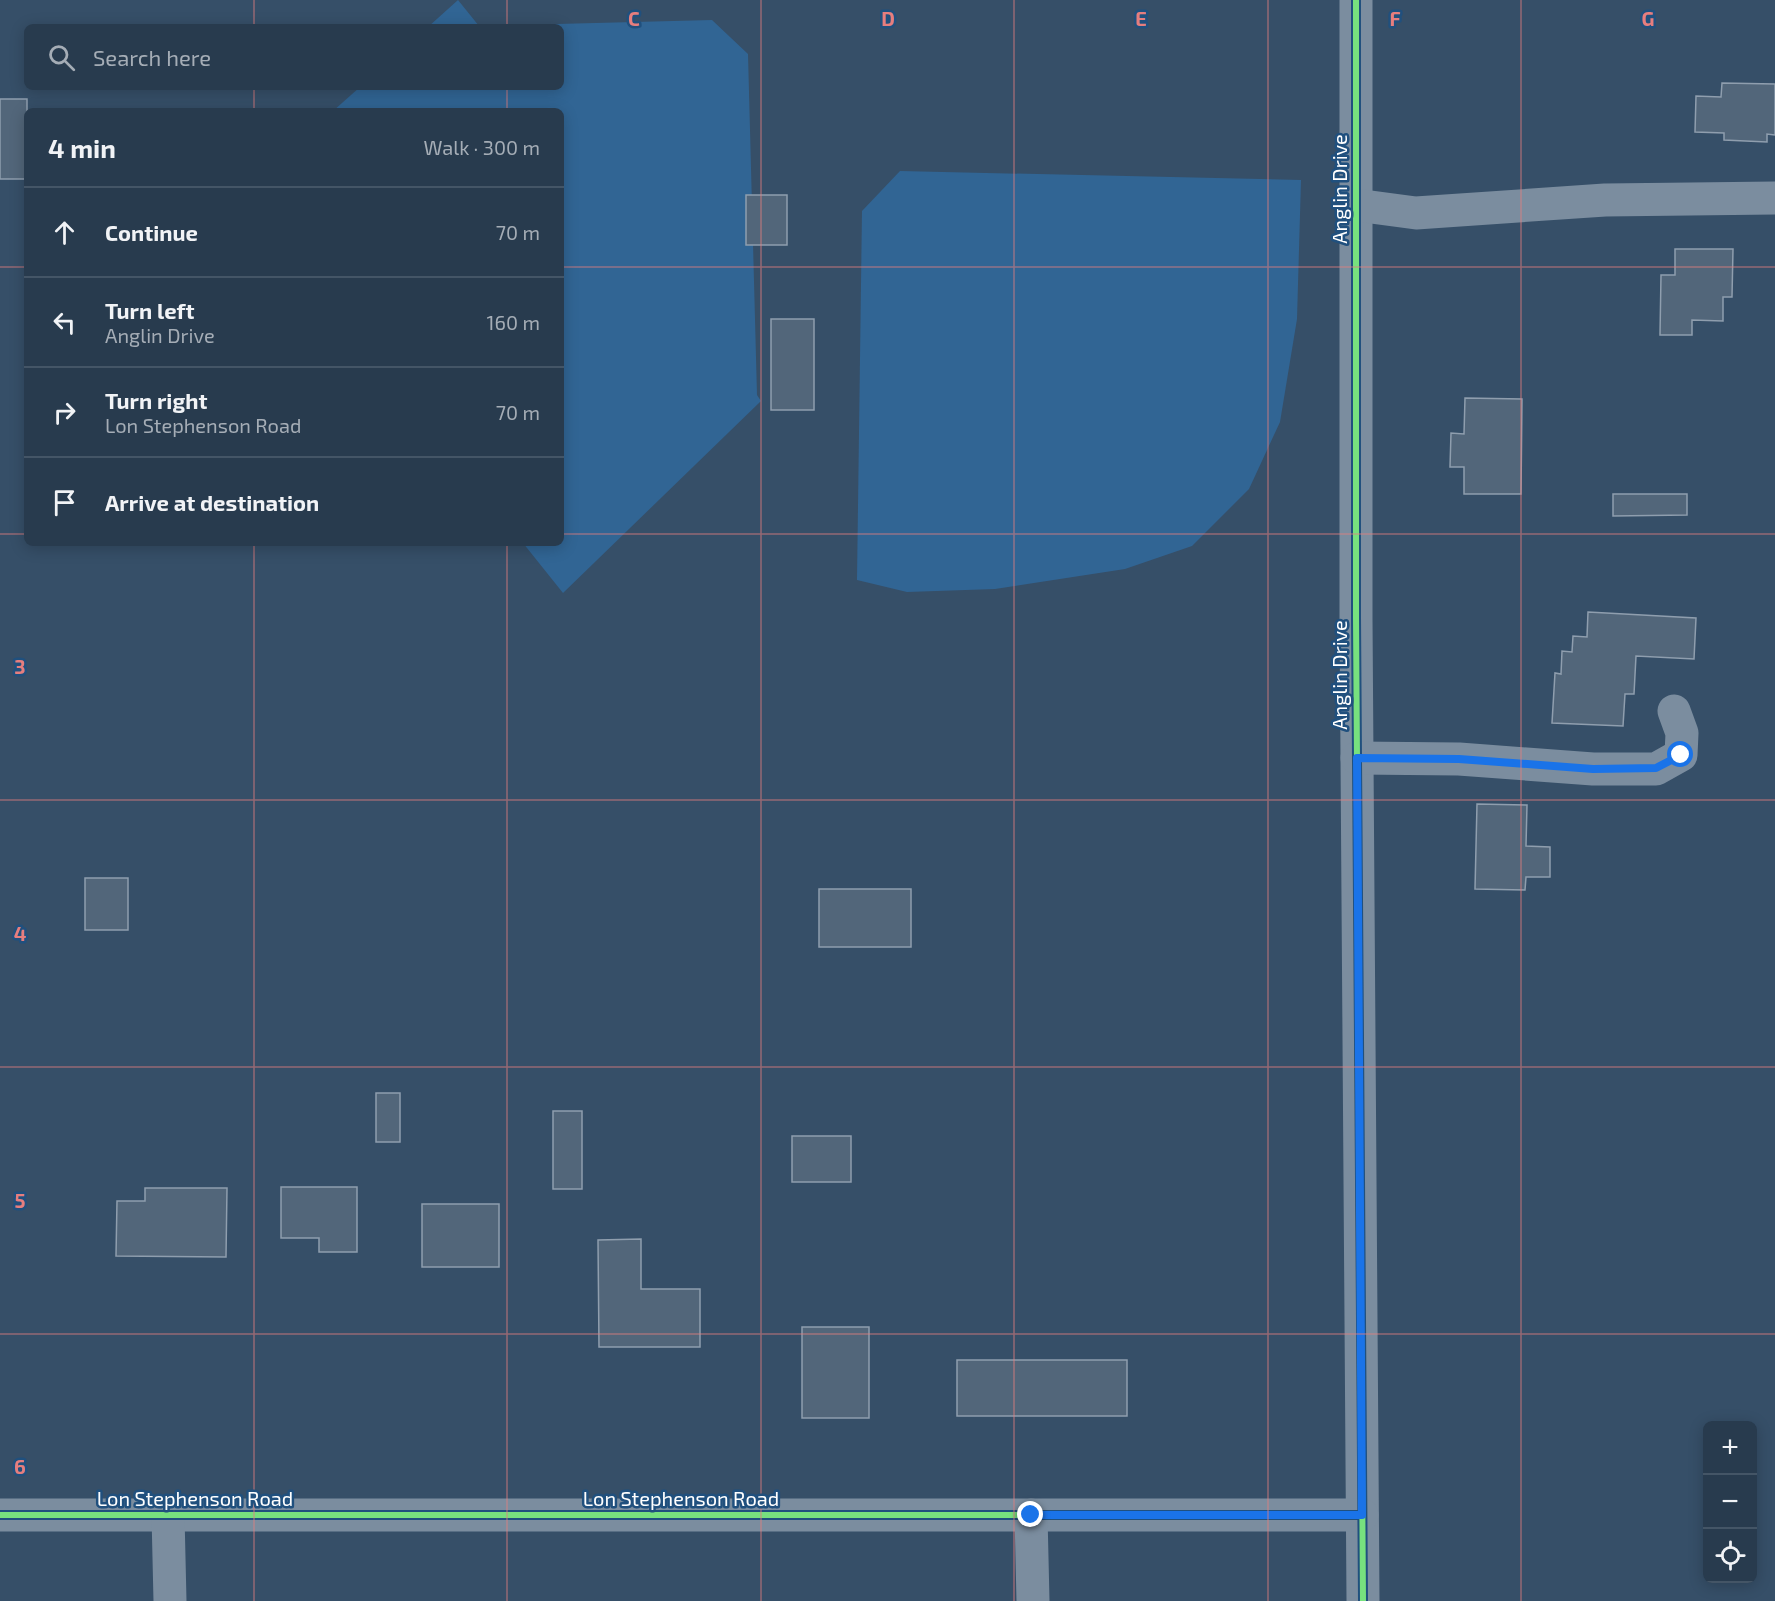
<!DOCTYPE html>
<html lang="en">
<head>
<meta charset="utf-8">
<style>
	:root { --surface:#283b4e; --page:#344658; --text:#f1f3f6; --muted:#a5adb6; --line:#456 }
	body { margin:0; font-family:"Exo 2",sans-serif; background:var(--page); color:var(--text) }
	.controls { position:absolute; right:18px; bottom:18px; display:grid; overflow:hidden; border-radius:9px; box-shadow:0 3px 15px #0003 }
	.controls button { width:54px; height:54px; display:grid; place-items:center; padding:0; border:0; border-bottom:2px solid var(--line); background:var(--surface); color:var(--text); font:30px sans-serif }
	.stop { position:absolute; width:18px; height:18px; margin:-14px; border:4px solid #1a73e8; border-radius:50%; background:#fff }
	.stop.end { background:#1a73e8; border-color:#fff; box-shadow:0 2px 6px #0008 }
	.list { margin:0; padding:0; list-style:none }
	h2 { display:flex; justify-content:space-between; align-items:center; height:78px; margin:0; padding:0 24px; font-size:26px }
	h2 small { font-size:20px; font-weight:400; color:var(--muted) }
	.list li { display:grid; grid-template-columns:39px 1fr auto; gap:18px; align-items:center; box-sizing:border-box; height:90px; padding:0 24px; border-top:2px solid var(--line) }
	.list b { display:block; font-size:22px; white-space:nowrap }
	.list p { margin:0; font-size:20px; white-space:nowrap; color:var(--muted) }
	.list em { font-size:20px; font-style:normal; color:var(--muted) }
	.icon { flex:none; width:33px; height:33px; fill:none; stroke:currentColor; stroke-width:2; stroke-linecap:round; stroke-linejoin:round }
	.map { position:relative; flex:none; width:1775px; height:1601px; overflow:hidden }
	.search { position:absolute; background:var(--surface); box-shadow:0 3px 15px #0003; left:24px; top:24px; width:540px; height:66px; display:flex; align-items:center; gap:15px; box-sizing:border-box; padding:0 21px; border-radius:9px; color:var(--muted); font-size:22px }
	.panel { position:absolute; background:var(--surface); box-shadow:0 3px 15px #0003; left:24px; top:108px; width:540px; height:438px; border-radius:9px }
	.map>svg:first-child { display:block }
</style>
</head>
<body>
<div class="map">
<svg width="1775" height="1601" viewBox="0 0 1775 1601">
	<rect width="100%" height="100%" fill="#364f68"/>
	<!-- green -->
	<g fill="#316594">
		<polygon points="458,0 479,26 712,20 748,54 757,395 761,401 563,593 523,543 561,543 561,111 333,111 360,87 561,87 561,27 428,27"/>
		<polygon points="900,171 1301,180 1297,319 1280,422 1249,489 1192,546 1125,569 995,589 907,592 857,580 862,211"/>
	</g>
	<!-- building -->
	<g fill="#52667a" stroke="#8f9eae" stroke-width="1.5">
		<polygon points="1722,83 1775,84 1775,135 1767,134 1767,142 1724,140 1724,133 1695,132 1696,96 1721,97"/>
		<rect x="0" y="99" width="27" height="80"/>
		<rect x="746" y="195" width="41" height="50"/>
		<polygon points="1675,249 1733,249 1732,297 1723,297 1723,321 1692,320 1692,335 1660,335 1661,275 1675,275"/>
		<rect x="771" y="319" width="43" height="91"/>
		<polygon points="1465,398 1522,399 1521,494 1464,494 1464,467 1450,467 1451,433 1464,434"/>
		<polygon points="1613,494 1687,494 1687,515 1613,516"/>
		<polygon points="1588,612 1696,618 1694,659 1636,656 1634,694 1625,694 1623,726 1552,723 1555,673 1561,674 1562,651 1572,652 1573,636 1587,637"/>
		<polygon points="1477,804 1527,805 1526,846 1550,847 1550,877 1526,877 1525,890 1475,889"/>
		<rect x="85" y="878" width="43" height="52"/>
		<rect x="819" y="889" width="92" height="58"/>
		<rect x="376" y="1093" width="24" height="49"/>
		<rect x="553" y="1111" width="29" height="78"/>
		<rect x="792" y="1136" width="59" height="46"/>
		<polygon points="281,1187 357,1187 357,1252 319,1252 319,1238 281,1238"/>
		<polygon points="145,1188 227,1188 226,1257 116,1256 117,1201 145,1201"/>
		<rect x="422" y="1204" width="77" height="63"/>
		<polygon points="641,1239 641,1289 700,1289 700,1347 599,1347 598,1240"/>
		<rect x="802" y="1327" width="67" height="91"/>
		<rect x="957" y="1360" width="170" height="56"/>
	</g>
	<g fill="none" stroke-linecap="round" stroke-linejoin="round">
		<!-- minor -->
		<g stroke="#7b8d9f" stroke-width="33">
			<polyline points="1356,0 1356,618 1363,1601"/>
			<polyline points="1356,205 1416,213 1605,200 1775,198"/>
			<polyline points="1357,758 1459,759 1593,769 1656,769 1681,755 1682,733 1674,711"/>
			<polyline points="0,1515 1362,1515"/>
			<polyline points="168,1515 170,1601"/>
			<polyline points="1031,1515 1033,1601"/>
		</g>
		<!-- cycleway casing -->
		<g stroke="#20507e" stroke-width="10">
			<g id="cycleway">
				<polyline points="1356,0 1356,618 1363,1601"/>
				<polyline points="0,1515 1362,1515"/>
			</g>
		</g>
		<!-- cycleway -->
		<use href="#cycleway" stroke="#77e17e" stroke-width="6"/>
	</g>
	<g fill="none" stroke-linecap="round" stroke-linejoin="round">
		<!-- route -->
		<polyline stroke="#1a73e8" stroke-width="8" points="1031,1515 1362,1515 1357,758 1459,759 1593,769 1656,768 1681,755"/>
	</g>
	<!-- grid -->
	<path fill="none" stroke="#e67e7e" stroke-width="1.5" stroke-opacity="0.55" d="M254 0V27M507 0V27M761 0V1601M1014 0V1601M1268 0V1601M1521 0V1601M254 87V111M507 87V111M0 267H27M561 267H1775M0 534H27M561 534H1775M254 543V1601M507 543V1601M0 800H1775M0 1067H1775M0 1334H1775"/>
	<g text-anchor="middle" stroke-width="5" stroke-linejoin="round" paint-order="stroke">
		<!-- street labels -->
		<g font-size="20" fill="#fff" stroke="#20507e">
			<text transform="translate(1340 189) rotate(-90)" y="7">Anglin Drive</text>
			<text transform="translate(1340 675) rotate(-90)" y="7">Anglin Drive</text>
			<text x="195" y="1506">Lon Stephenson Road</text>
			<text x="681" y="1506">Lon Stephenson Road</text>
		</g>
	</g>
	<g font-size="20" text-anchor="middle" font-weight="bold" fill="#e67e7e" stroke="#20507e" stroke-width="5" stroke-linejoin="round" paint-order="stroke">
		<text x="634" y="26">C</text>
		<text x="888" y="26">D</text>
		<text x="1141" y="26">E</text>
		<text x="1395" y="26">F</text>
		<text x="1648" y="26">G</text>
		<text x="20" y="674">3</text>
		<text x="20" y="941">4</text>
		<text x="20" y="1208">5</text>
		<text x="20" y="1474">6</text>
	</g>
</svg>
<div class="controls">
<button>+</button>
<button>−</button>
<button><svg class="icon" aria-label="locate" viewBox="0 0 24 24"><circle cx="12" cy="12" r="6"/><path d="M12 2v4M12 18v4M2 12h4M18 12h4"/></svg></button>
</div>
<div class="stop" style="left:1681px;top:755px"></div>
<div class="stop end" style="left:1031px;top:1515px"></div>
<div class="search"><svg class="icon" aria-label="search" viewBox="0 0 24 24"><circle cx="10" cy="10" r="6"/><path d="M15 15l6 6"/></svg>Search here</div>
<section class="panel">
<h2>4 min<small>Walk · 300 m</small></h2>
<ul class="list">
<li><svg class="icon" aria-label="ahead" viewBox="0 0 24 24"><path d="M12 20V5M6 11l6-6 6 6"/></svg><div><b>Continue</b></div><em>70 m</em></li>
<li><svg class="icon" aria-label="left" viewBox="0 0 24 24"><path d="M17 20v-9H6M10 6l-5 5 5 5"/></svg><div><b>Turn left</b><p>Anglin Drive</p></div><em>160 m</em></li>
<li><svg class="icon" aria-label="right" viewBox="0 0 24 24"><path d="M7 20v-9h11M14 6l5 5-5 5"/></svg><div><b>Turn right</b><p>Lon Stephenson Road</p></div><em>70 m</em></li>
<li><svg class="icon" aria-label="arrive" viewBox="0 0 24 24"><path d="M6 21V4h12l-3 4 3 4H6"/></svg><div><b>Arrive at destination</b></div></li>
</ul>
</section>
</div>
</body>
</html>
